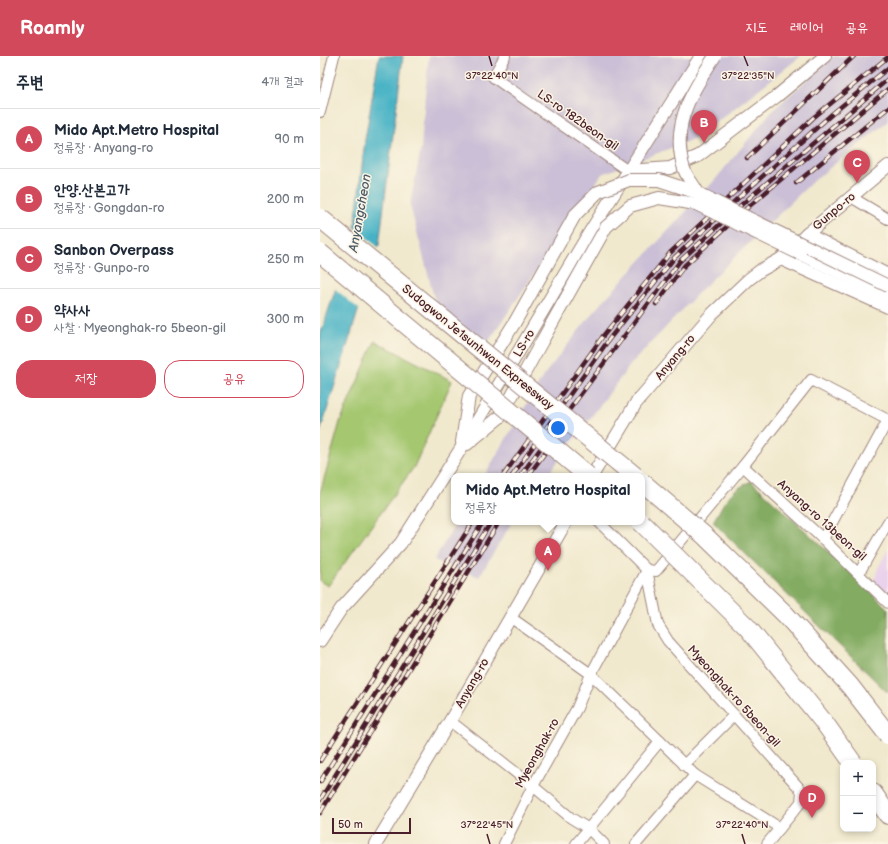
<!DOCTYPE html>
<html lang="ko">
<head>
<meta charset="utf-8">
<style>
	:root { --surface:#fff; --page:#f6f6f7; --text:#1f2937; --muted:#747a83; --line:#e0e1e3; --accent:#d1495b }
	body { margin:0; font-family:"Balsamiq Sans","Poor Story",sans-serif; background:var(--page); color:var(--text) }
	.controls { position:absolute; right:12px; bottom:12px; display:grid; overflow:hidden; border-radius:8px; box-shadow:0 2px 6px #0003 }
	.controls button { width:36px; height:36px; display:grid; place-items:center; padding:0; border:0; border-bottom:1px solid var(--line); background:var(--surface); color:var(--text); font:20px sans-serif }
	.scale { position:absolute; left:12px; bottom:10px; width:79px; box-sizing:border-box; padding-left:4px; border:2px solid #4a1f2b; border-top:0; font-size:11px; line-height:14px; white-space:nowrap; color:#4a1f2b; -webkit-text-stroke:3px #fcf5e5; paint-order:stroke }
	.you { position:absolute; left:238px; top:372px; width:14px; height:14px; margin:-10px; border:3px solid #fff; border-radius:50%; background:#1a73e8; box-shadow:0 0 0 6px #1a73e833 }
	.badge { display:grid; place-items:center; width:26px; height:26px; border-radius:50%; background:var(--accent); color:#fff; font-size:13px; font-weight:700 }
	.pin { position:absolute; translate:-50% -33px; filter:drop-shadow(0 1px 2px #0008) }
	.pin::after { content:''; position:absolute; top:21px; width:14px; height:12px; background:inherit; clip-path:polygon(0 0,100% 0,50% 100%) }
	.popup { position:absolute; left:131px; top:417px; width:194px; height:52px; box-sizing:border-box; display:grid; place-content:center; border-radius:8px; background:var(--surface); filter:drop-shadow(0 1px 3px #0005); font-size:13px; white-space:nowrap; color:var(--muted) }
	.popup b { font-size:15px; color:var(--text) }
	.popup::after { content:''; position:absolute; left:50%; top:100%; margin-left:-8px; border:8px solid transparent; border-top-color:var(--surface) }
	.list { margin:0; padding:0; list-style:none }
	h2 { display:flex; justify-content:space-between; align-items:center; height:52px; margin:0; padding:0 16px; font-size:17px }
	h2 small { font-size:13px; font-weight:400; color:var(--muted) }
	.list li { display:grid; grid-template-columns:26px 1fr auto; gap:12px; align-items:center; box-sizing:border-box; height:60px; padding:0 16px; border-top:1px solid var(--line) }
	.list b { display:block; font-size:15px; white-space:nowrap }
	.list p { margin:0; font-size:13px; white-space:nowrap; color:var(--muted) }
	.list em { font-size:13px; font-style:normal; color:var(--muted) }
	.actions { display:flex; gap:8px; padding:12px 16px }
	.actions a { flex:1; padding:9px 0; border:1px solid var(--accent); border-radius:16px; text-align:center; font-size:14px; color:var(--accent) }
	.actions .main { background:var(--accent); color:#fff }
	.map { position:relative; flex:none; width:568px; height:788px; overflow:hidden }
	header { display:flex; align-items:center; gap:24px; box-sizing:border-box; height:56px; padding:0 20px; background:var(--accent); color:#fff }
	header strong { font-size:19px }
	nav { display:flex; gap:22px; margin-inline-start:auto; font-size:14px }
	main { display:flex }
	aside { flex:1; background:var(--surface) }
	.map>svg:first-child { display:block }
</style>
</head>
<body>
<header>
<strong>Roamly</strong>
<nav><a>지도</a><a>레이어</a><a>공유</a></nav>
</header>
<main>
<aside>
<h2>주변<small>4개 결과</small></h2>
<ul class="list">
<li><span class="badge">A</span><div><b>Mido Apt.Metro Hospital</b><p>정류장 · Anyang-ro</p></div><em>90 m</em></li>
<li><span class="badge">B</span><div><b>안양.산본고가</b><p>정류장 · Gongdan-ro</p></div><em>200 m</em></li>
<li><span class="badge">C</span><div><b>Sanbon Overpass</b><p>정류장 · Gunpo-ro</p></div><em>250 m</em></li>
<li><span class="badge">D</span><div><b>약사사</b><p>사찰 · Myeonghak-ro 5beon-gil</p></div><em>300 m</em></li>
</ul>
<div class="actions"><a class="main">저장</a><a>공유</a></div>
</aside>
<div class="map">
<svg width="568" height="788" viewBox="0 0 568 788">
	<rect width="100%" height="100%" fill="#fcf5e5"/>
	<filter id="ink" filterUnits="userSpaceOnUse"><feTurbulence type="fractalNoise" baseFrequency=".025" numOctaves="2"/><feDisplacementMap in="SourceGraphic" scale="8" xChannelSelector="R" yChannelSelector="G"/><feConvolveMatrix kernelMatrix="1 2 1 2 8 2 1 2 1" color-interpolation-filters="sRGB"/></filter>
	<filter id="wash" filterUnits="userSpaceOnUse"><feTurbulence type="fractalNoise" baseFrequency=".012" numOctaves="4" result="noise"/><feDisplacementMap in="SourceGraphic" scale="16" xChannelSelector="R" yChannelSelector="G"/><feGaussianBlur stdDeviation="0.9" result="paint"/><feColorMatrix in="noise" values="0 0 0 0 0 0 0 0 0 0 0 0 0 0 0 0 0 1.4 0 .05"/><feComposite in="paint" operator="in"/></filter>
	<g filter="url(#wash)">
		<rect width="100%" height="100%" fill="#f1e9ce"/>
		<!-- built -->
		<polygon fill="#ead1ec" points="568,493 568,540 554,525 558,512"/>
		<!-- industrial -->
		<g fill="#cabfd6">
			<polygon points="109,0 481,0 375,83 282,118 166,289 116,249 90,149 101,93 105,40"/>
			<polygon points="514,0 568,0 568,65 491,127 381,234 311,308 227,420 164,420 224,319 275,254 394,125 451,56"/>
			<polygon points="137,466 192,466 159,521 114,504"/>
		</g>
		<!-- green -->
		<polygon fill="#a4c770" stroke="#77734e" points="55,285 132,325 94,411 8,530 0,525 0,437 20,366"/>
		<!-- forest -->
		<polygon fill="#83ac62" stroke="#666646" points="431,425 540,525 568,553 568,637 393,466 405,445 415,434"/>
		<!-- water -->
		<polygon fill="#47b2c5" stroke="#486878" points="59,0 83,0 59,189 0,376 0,279 34,179 45,84"/>
		<!-- pier -->
		<polygon fill="#f1e9ce" points="33,170 59,192 40,254 14,232 32,179"/>
	</g>
	<g filter="url(#ink)">
		<g fill="none" stroke-linecap="round" stroke-linejoin="round">
			<!-- minor casing -->
			<g stroke="#9e847c" stroke-width="12">
				<g id="minor">
					<polyline points="185,0 173,21 308,115"/>
					<polyline points="0,56 14,0"/>
					<polyline points="531,141 568,163"/>
					<polyline points="423,410 503,483 568,547"/>
					<polyline points="279,466 327,514 336,515 423,410 491,324 568,364 503,483"/>
					<polyline points="327,514 338,569 348,585 482,735 481,746 447,788"/>
					<polyline points="539,517 568,466"/>
					<polyline points="190,561 271,618 340,685 256,788"/>
					<polyline points="130,665 213,730 251,762 269,773 284,788"/>
					<polyline points="340,685 375,719 460,772"/>
					<polyline points="364,709 414,659"/>
					<polyline points="184,788 213,730 257,652 271,618 327,514"/>
					<polyline points="316,788 375,719"/>
				</g>
			</g>
			<!-- tertiary casing -->
			<g stroke="#9e847c" stroke-width="14">
				<g id="tertiary">
					<polyline points="308,115 350,112 378,100 457,40 505,0"/>
					<polyline points="487,178 568,219"/>
					<polyline points="480,198 568,239"/>
					<polyline points="461,203 568,251"/>
					<polyline points="142,386 149,340 195,266"/>
					<polyline points="147,388 181,360 222,285"/>
					<polyline points="272,420 316,347 391,259 429,223 441,214 461,203 487,178 568,110"/>
					<polyline points="0,585 21,553 81,487 140,394 268,179 381,0"/>
					<polyline points="56,788 130,665 246,466"/>
				</g>
			</g>
			<!-- motorway casing -->
			<g stroke="#9e847c" stroke-width="20">
				<polyline id="motorway" points="553,737 568,759"/>
			</g>
			<!-- minor -->
			<use href="#minor" stroke="#fff" stroke-width="10"/>
			<!-- tertiary -->
			<use href="#tertiary" stroke="#fff" stroke-width="12"/>
			<!-- motorway -->
			<use href="#motorway" stroke="#fff" stroke-width="18"/>
			<!-- rail casing -->
			<g stroke="#4a1f2b" stroke-width="4.5">
				<g id="rail">
					<polyline points="427,102 534,0"/>
					<polyline points="476,127 568,52"/>
					<polyline points="336,248 364,210 427,152 568,33"/>
					<polyline points="183,420 283,280 350,197 494,61 568,1"/>
					<polyline points="192,420 290,282 355,201 416,144 512,58 568,12"/>
					<polyline points="200,420 360,205 421,149 568,23"/>
					<polyline points="208,420 224,398"/>
					<polyline points="0,705 153,466"/>
					<polyline points="0,726 163,466"/>
					<polyline points="0,744 171,466"/>
					<polyline points="0,757 179,466"/>
				</g>
			</g>
			<!-- rail -->
			<use href="#rail" stroke="#fcf5e5" stroke-width="3" stroke-dasharray="9" stroke-linecap="butt"/>
			<!-- tertiary-bridge casing -->
			<g stroke="#9e847c" stroke-width="14" stroke-linecap="butt">
				<g id="tertiary-bridge">
					<path d="M378 137C375 131 371 126 368 121 364 115 362 107 361 100 354 62 375 31 395 0"/>
					<polyline points="195,266 255,159 278,136 309,124 339,124 378,137 410,153 568,230"/>
					<polyline points="222,285 286,171 310,150 339,142 376,148 480,198"/>
				</g>
			</g>
			<!-- motorway-bridge casing -->
			<g stroke="#9e847c" stroke-width="20" stroke-linecap="butt">
				<g id="motorway-bridge">
					<polyline points="0,162 315,420"/>
					<polyline points="0,197 268,420"/>
					<polyline points="322,426 386,481 466,559 530,630 568,679"/>
					<polyline points="321,466 428,572 506,669 533,707"/>
				</g>
			</g>
			<!-- tertiary-bridge -->
			<use href="#tertiary-bridge" stroke="#fff" stroke-width="12"/>
			<!-- motorway-bridge -->
			<use href="#motorway-bridge" stroke="#fff" stroke-width="18"/>
		</g>
	</g>
	<!-- ticks -->
	<path fill="none" stroke="#4a1f2b" stroke-width="1.5" d="M169 0 172 10M424 0 428 10M167 778 170 788M422 778 425 788"/>
	<g text-anchor="middle" stroke-width="3" stroke-linejoin="round" paint-order="stroke">
		<!-- street labels -->
		<g font-size="12" fill="#4a1f2b" stroke="#fcf5e5">
			<text transform="translate(258 64) rotate(35)" y="4">LS-ro 182beon-gil</text>
			<text transform="translate(514 155) rotate(-40)" y="4">Gunpo-ro</text>
			<text transform="translate(204 287) rotate(-59)" y="4">LS-ro</text>
			<text transform="translate(158 291) rotate(39)" y="4">Sudogwon Je1sunhwan Expressway</text>
			<text transform="translate(355 301) rotate(-50)" y="4">Anyang-ro</text>
			<text transform="translate(502 464) rotate(42)" y="4">Anyang-ro 13beon-gil</text>
			<text transform="translate(152 627) rotate(-60)" y="4">Anyang-ro</text>
			<text transform="translate(414 640) rotate(48)" y="4">Myeonghak-ro 5beon-gil</text>
			<text transform="translate(217 697) rotate(-61)" y="4">Myeonghak-ro</text>
		</g>
		<!-- water labels -->
		<g font-size="13" font-style="italic" fill="#495a69" stroke="#fcf5e5">
			<text transform="translate(39 157) rotate(-80)" y="5">Anyangcheon</text>
		</g>
	</g>
	<g font-size="10" text-anchor="middle" fill="#4a1f2b" stroke="#fcf5e5" stroke-width="3" stroke-linejoin="round" paint-order="stroke">
		<text x="172" y="23">37°22'40"N</text>
		<text x="428" y="23">37°22'35"N</text>
		<text x="167" y="772">37°22'45"N</text>
		<text x="422" y="772">37°22'40"N</text>
	</g>
</svg>
<div class="controls">
<button>+</button>
<button>−</button>
</div>
<div class="scale">50 m</div>
<div class="you"></div>
<div class="pin badge" style="left:228px;top:515px">A</div>
<div class="popup"><b>Mido Apt.Metro Hospital</b>정류장</div>
<div class="pin badge" style="left:384px;top:87px">B</div>
<div class="pin badge" style="left:537px;top:127px">C</div>
<div class="pin badge" style="left:492px;top:762px">D</div>
</div>
</main>
</body>
</html>
